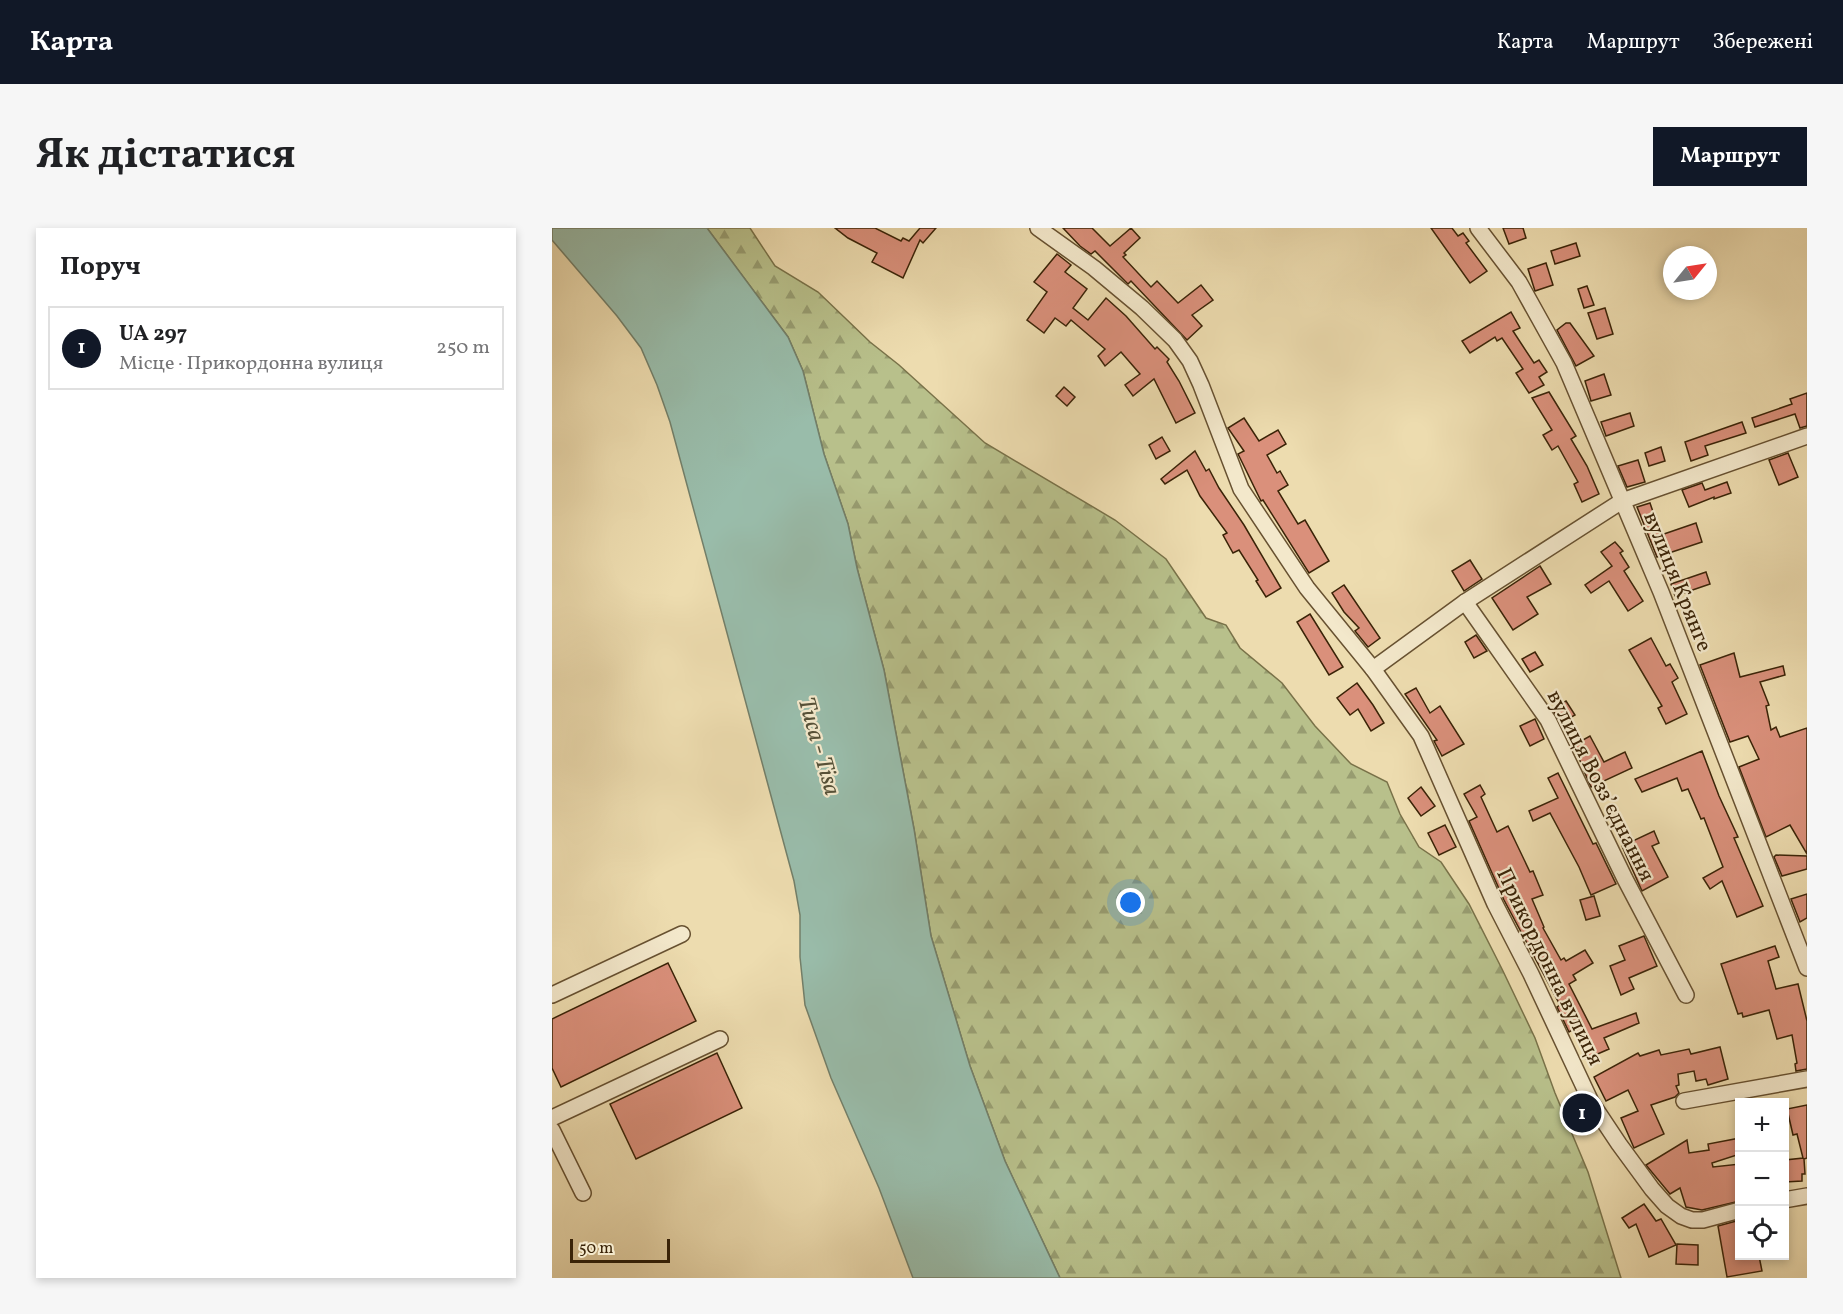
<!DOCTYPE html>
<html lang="uk">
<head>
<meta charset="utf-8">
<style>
	:root { --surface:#fff; --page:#f6f6f6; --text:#202124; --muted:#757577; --line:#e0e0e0; --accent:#111827 }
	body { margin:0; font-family:Vollkorn,serif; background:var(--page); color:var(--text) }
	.controls { position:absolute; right:18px; bottom:18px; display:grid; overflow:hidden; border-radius:0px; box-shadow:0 3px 9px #0003 }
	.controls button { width:54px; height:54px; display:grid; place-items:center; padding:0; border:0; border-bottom:2px solid var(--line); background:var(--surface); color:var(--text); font:30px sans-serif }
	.compass { position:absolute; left:1111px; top:18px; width:54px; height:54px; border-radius:50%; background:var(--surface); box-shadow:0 3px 9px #0003; rotate:60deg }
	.scale { position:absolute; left:18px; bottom:15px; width:100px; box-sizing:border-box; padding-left:6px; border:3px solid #3a2307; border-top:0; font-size:16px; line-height:21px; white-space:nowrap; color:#3a2307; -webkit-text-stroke:4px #f3e8cb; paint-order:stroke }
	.you { position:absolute; left:579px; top:675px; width:21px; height:21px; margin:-15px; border:4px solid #fff; border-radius:50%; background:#1a73e8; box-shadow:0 0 0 9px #1a73e833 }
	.badge { display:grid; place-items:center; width:39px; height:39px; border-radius:50%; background:var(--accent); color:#fff; font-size:20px; font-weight:700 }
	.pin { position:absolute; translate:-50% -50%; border:3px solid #fff; box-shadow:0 2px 6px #0006 }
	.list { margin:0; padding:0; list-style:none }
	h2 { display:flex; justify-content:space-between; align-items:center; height:78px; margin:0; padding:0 24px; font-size:26px }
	h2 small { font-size:20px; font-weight:400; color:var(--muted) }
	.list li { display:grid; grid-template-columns:39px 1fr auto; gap:18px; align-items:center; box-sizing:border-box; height:84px; margin:0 12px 12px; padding:0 12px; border:2px solid var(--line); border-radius:0px }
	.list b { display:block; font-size:22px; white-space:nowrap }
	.list p { margin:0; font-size:20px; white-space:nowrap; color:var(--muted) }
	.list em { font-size:20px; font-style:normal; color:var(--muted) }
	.icon { flex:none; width:33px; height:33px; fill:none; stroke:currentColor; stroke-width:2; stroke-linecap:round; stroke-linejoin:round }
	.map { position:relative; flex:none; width:1255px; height:1050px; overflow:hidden; border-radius:0px }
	header { display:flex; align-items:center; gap:36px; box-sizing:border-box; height:84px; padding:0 30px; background:var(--accent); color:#fff }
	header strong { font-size:28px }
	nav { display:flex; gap:33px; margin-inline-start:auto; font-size:21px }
	.intro { display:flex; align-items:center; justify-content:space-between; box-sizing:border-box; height:144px; padding:0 36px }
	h1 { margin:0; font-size:42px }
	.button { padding:15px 27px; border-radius:0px; background:var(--accent); color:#fff; font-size:21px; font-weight:700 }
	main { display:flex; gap:36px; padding:0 36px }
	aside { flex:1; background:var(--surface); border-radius:0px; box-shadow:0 3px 9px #0003 }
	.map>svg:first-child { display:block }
</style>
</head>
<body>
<header>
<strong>Карта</strong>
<nav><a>Карта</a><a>Маршрут</a><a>Збережені</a></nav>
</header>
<div class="intro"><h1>Як дістатися</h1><a class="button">Маршрут</a></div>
<main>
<aside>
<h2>Поруч<small></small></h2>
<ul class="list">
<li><span class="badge">1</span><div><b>UA 297</b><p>Місце · Прикордонна вулиця</p></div><em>250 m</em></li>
</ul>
</aside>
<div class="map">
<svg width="1255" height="1050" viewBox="0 0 1255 1050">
	<defs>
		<pattern id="forest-firs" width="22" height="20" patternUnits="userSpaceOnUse" patternTransform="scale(1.5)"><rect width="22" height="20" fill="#b8c08b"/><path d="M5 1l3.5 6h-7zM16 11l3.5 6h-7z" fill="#979c70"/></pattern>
	</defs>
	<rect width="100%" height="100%" fill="#eddcaf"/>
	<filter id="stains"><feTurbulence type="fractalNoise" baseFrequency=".00333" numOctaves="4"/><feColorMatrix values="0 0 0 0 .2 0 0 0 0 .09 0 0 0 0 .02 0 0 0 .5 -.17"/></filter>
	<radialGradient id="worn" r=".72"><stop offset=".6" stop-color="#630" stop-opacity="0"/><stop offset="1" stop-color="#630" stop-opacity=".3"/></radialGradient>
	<!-- forest -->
	<polygon fill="url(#forest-firs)" stroke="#797249" stroke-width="1.5" points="155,0 198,0 223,38 266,64 318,114 347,137 433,215 563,292 614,331 654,390 674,397 688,420 730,455 763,498 799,536 835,554 848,586 867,619 889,634 917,676 950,741 983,810 1003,865 1036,944 1069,1050 508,1050 453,933 418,838 379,708 362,601 332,442 305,340 296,296 272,226 251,143 236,109"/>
	<!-- water -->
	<polygon fill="#99bcaa" stroke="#737f69" stroke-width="1.5" points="0,0 155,0 236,109 251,143 272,226 296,296 305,340 332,442 362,601 379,708 418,838 453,933 508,1050 361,1050 327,960 279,850 253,777 248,729 248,687 242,653 118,194 105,157 89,120 65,88 0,12"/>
	<!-- building -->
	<g fill="#da907b" stroke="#3a2307" stroke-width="1.5">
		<polygon points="283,0 323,0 349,13 351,10 357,13 368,0 384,0 371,15 368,12 351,50 320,34 325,25 296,10"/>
		<polygon points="511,0 540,0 558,18 579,0 588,10 572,25 574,27 571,29 599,59 605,53 626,75 649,57 661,72 640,87 650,98 635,112 579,53 576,56 543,23 539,26 528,18"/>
		<polygon points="879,0 900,0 906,8 911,5 917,13 914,15 935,43 918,55"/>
		<polygon points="951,0 971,0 974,10 957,16"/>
		<polygon points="1024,15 1028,28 1003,36 999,23"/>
		<polygon points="505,26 519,37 513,44 535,61 521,80 536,92 554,70 574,88 603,121 605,119 617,131 615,134 627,153 643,185 624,195 602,151 581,168 573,157 588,146 569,124 553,138 546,128 553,121 519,92 514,98 503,90 492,105 475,92 495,64 482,54"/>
		<polygon points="994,35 1001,57 983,63 976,41"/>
		<polygon points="1035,58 1042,77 1032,80 1026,61"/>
		<polygon points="1053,80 1061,106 1045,111 1036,85"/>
		<polygon points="959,84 968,100 961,103 982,135 987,132 995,144 987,149 992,157 977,165 964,145 971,141 950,110 945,113 943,109 918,125 910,113"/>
		<polygon points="1014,95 1018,95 1042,128 1024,138 1005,102"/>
		<polygon points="1052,146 1059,167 1039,173 1033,153"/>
		<polygon points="512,159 523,169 515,178 504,168"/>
		<polygon points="997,164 1024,208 1019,211 1035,238 1047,266 1030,274 1022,256 1026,254 1006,218 1000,222 991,207 1000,202 980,170"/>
		<polygon points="1255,165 1255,198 1248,200 1243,186 1203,199 1200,190 1240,176 1238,171"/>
		<polygon points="1078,185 1082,198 1054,208 1049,194"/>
		<polygon points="692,190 707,213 726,202 734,216 715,227 725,245 728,243 736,257 726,263 746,296 753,292 777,333 757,345 711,272 709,273 688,230 686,226 692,223 676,200"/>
		<polygon points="1190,194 1194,205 1153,218 1156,227 1139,233 1133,214"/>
		<polygon points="610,209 618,223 604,231 597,217"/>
		<polygon points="1109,219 1113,233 1097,238 1093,225"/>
		<polygon points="643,223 654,243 657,241 667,260 692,297 729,360 714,369 704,353 706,352 687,322 681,325 671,307 675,305 648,268 635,242 613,256 609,251"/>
		<polygon points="1236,225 1246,249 1227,257 1217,232"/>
		<polygon points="1086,232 1093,254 1075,259 1066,238"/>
		<polygon points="1175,254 1179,265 1162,271 1162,269 1137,279 1130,262 1150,255 1153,262"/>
		<polygon points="1098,275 1109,307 1144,295 1150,314 1105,329 1085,279"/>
		<polygon points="1063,314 1071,323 1068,325 1077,339 1072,343 1091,373 1076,383 1057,353 1039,365 1033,357 1060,338 1049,324"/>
		<polygon points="918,332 930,351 912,363 900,343"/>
		<polygon points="988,338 999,356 975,369 986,386 961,402 940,370"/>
		<polygon points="1154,344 1158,356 1123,368 1119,356"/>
		<polygon points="792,357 828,410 816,419 803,403 807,400 792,384 780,365"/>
		<polygon points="758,386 791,439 777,447 745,394"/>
		<polygon points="924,407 935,423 922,430 913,414"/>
		<polygon points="1099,410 1114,438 1118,436 1126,450 1120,454 1135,486 1114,496 1106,480 1110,478 1077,422"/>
		<polygon points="983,424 991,437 978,444 970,431"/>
		<polygon points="1182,425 1188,449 1231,438 1233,447 1208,454 1217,477 1214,478 1219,502 1224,499 1228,509 1255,500 1255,626 1238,597 1214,609 1187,539 1207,531 1196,508 1178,514 1148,437"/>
		<polygon points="805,455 821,477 832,495 819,503 806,481 798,487 785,470"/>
		<polygon points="864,460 878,485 888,478 912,516 890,528 882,513 885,512 853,466"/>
		<polygon points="1014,473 1023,487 1009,495 1000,481"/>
		<polygon points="983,491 992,511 978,518 968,498"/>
		<polygon points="1038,508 1052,534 1073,524 1080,540 1039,559 1032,543 1033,542 1020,518"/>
		<polygon points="1150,523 1167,568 1186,609 1182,610 1211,678 1185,689 1170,653 1158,661 1151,650 1171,639 1152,590 1149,591 1136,561 1130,563 1125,550 1090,564 1083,551"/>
		<polygon points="1006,545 1041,616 1044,615 1064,656 1039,667 1027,639 998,585 981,593 977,583 1006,570 996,550"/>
		<polygon points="928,557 933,566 929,569 945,604 956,598 978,644 981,643 991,667 980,671 992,699 991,700 1009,732 1012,730 1014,733 1033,722 1041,735 1021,747 1024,752 1017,756 1040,801 1084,785 1087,795 1052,810 1057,821 1034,831 1022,801 1017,804 1005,779 1008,777 952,672 917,593 925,589 912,566"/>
		<polygon points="869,559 883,578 869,588 856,570"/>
		<polygon points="893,597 904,619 887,627 876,605"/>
		<polygon points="1102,603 1107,615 1100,618 1116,649 1090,663 1070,618"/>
		<polygon points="1224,627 1255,628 1255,641 1230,648 1222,629"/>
		<polygon points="1255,666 1255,690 1248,694 1239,671"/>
		<polygon points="1042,668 1048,688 1034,692 1028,672"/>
		<polygon points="1092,708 1105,738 1077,750 1082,761 1069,767 1058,738 1073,732 1067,718"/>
		<polygon points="1223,718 1227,729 1216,733 1224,761 1246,756 1255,793 1255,841 1244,843 1243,836 1245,835 1240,807 1225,811 1217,782 1191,789 1190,785 1186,786 1169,736"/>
		<polygon points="116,735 144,793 9,859 0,840 0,791"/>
		<polygon points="1168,819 1176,851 1156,857 1154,851 1144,853 1142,843 1126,846 1127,857 1124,858 1127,865 1123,869 1099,877 1112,906 1082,920 1069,890 1086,883 1076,862 1054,873 1042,849 1086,825 1088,828 1107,822 1109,827 1137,821 1139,826"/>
		<polygon points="165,825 190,880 84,931 58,876"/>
		<polygon points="1255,877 1255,930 1252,931 1253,946 1250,946 1250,953 1233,954 1233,932 1251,930 1245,906 1241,907 1235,881"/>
		<polygon points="1188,910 1188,926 1160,935 1161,939 1188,936 1188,973 1150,982 1134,979 1128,960 1118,966 1094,937 1135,912 1137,925 1157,922 1156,916"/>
		<polygon points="1092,976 1104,993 1109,991 1124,1017 1097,1029 1084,996 1077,1000 1070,990"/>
		<polygon points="1188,992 1188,1028 1207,1028 1210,1043 1175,1049 1166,998"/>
		<polygon points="1125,1016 1146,1017 1146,1037 1124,1036"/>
	</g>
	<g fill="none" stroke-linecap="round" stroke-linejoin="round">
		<!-- minor casing -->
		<g stroke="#675131" stroke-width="18">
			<g id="minor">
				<polyline points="486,0 542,40 590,80 623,112 638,133 649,157 689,261 755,360 821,441 869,508 943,676 979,746 1039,874 1067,916 1100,961 1115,978 1129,988 1140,992 1151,992 1188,982"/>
				<polyline points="926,0 967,54 1012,135 1109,364 1255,740"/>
				<polyline points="913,374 996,492 1073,651 1134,767"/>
				<polyline points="821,441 913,374 1070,273 1255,208"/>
				<polyline points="0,767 130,706"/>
				<polyline points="1132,873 1255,851"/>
				<polyline points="0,890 168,811"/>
				<polyline points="0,902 31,965"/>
				<polyline points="1232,972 1255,968"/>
			</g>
		</g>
		<!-- minor -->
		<use href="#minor" stroke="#f3e8cb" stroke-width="15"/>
	</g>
	<g text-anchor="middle" stroke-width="4.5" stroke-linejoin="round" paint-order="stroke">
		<!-- street labels -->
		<g font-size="22" fill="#3a2307" stroke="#f3e8cb">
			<text transform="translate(1127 353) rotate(68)" y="8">вулиця Крянге</text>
			<text transform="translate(1050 557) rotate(63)" y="8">вулиця Воззʼєднання</text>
			<text transform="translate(999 738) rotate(64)" y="8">Прикордонна вулиця</text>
		</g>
		<!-- water labels -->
		<g font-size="24" font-style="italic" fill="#565138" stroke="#f3e8cb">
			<text transform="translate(268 518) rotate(74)" y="8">Тиса - Tisa</text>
		</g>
	</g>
	<rect width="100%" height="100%" filter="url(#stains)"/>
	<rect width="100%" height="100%" fill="url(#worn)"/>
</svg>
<div class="controls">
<button>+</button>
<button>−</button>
<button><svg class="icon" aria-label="locate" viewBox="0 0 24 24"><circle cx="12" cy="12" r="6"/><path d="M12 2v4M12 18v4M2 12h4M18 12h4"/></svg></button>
</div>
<svg class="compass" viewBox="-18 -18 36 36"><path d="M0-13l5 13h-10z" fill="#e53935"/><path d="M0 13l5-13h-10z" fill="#757577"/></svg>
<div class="scale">50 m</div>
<div class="you"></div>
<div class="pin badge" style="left:1030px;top:885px">1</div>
</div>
</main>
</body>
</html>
